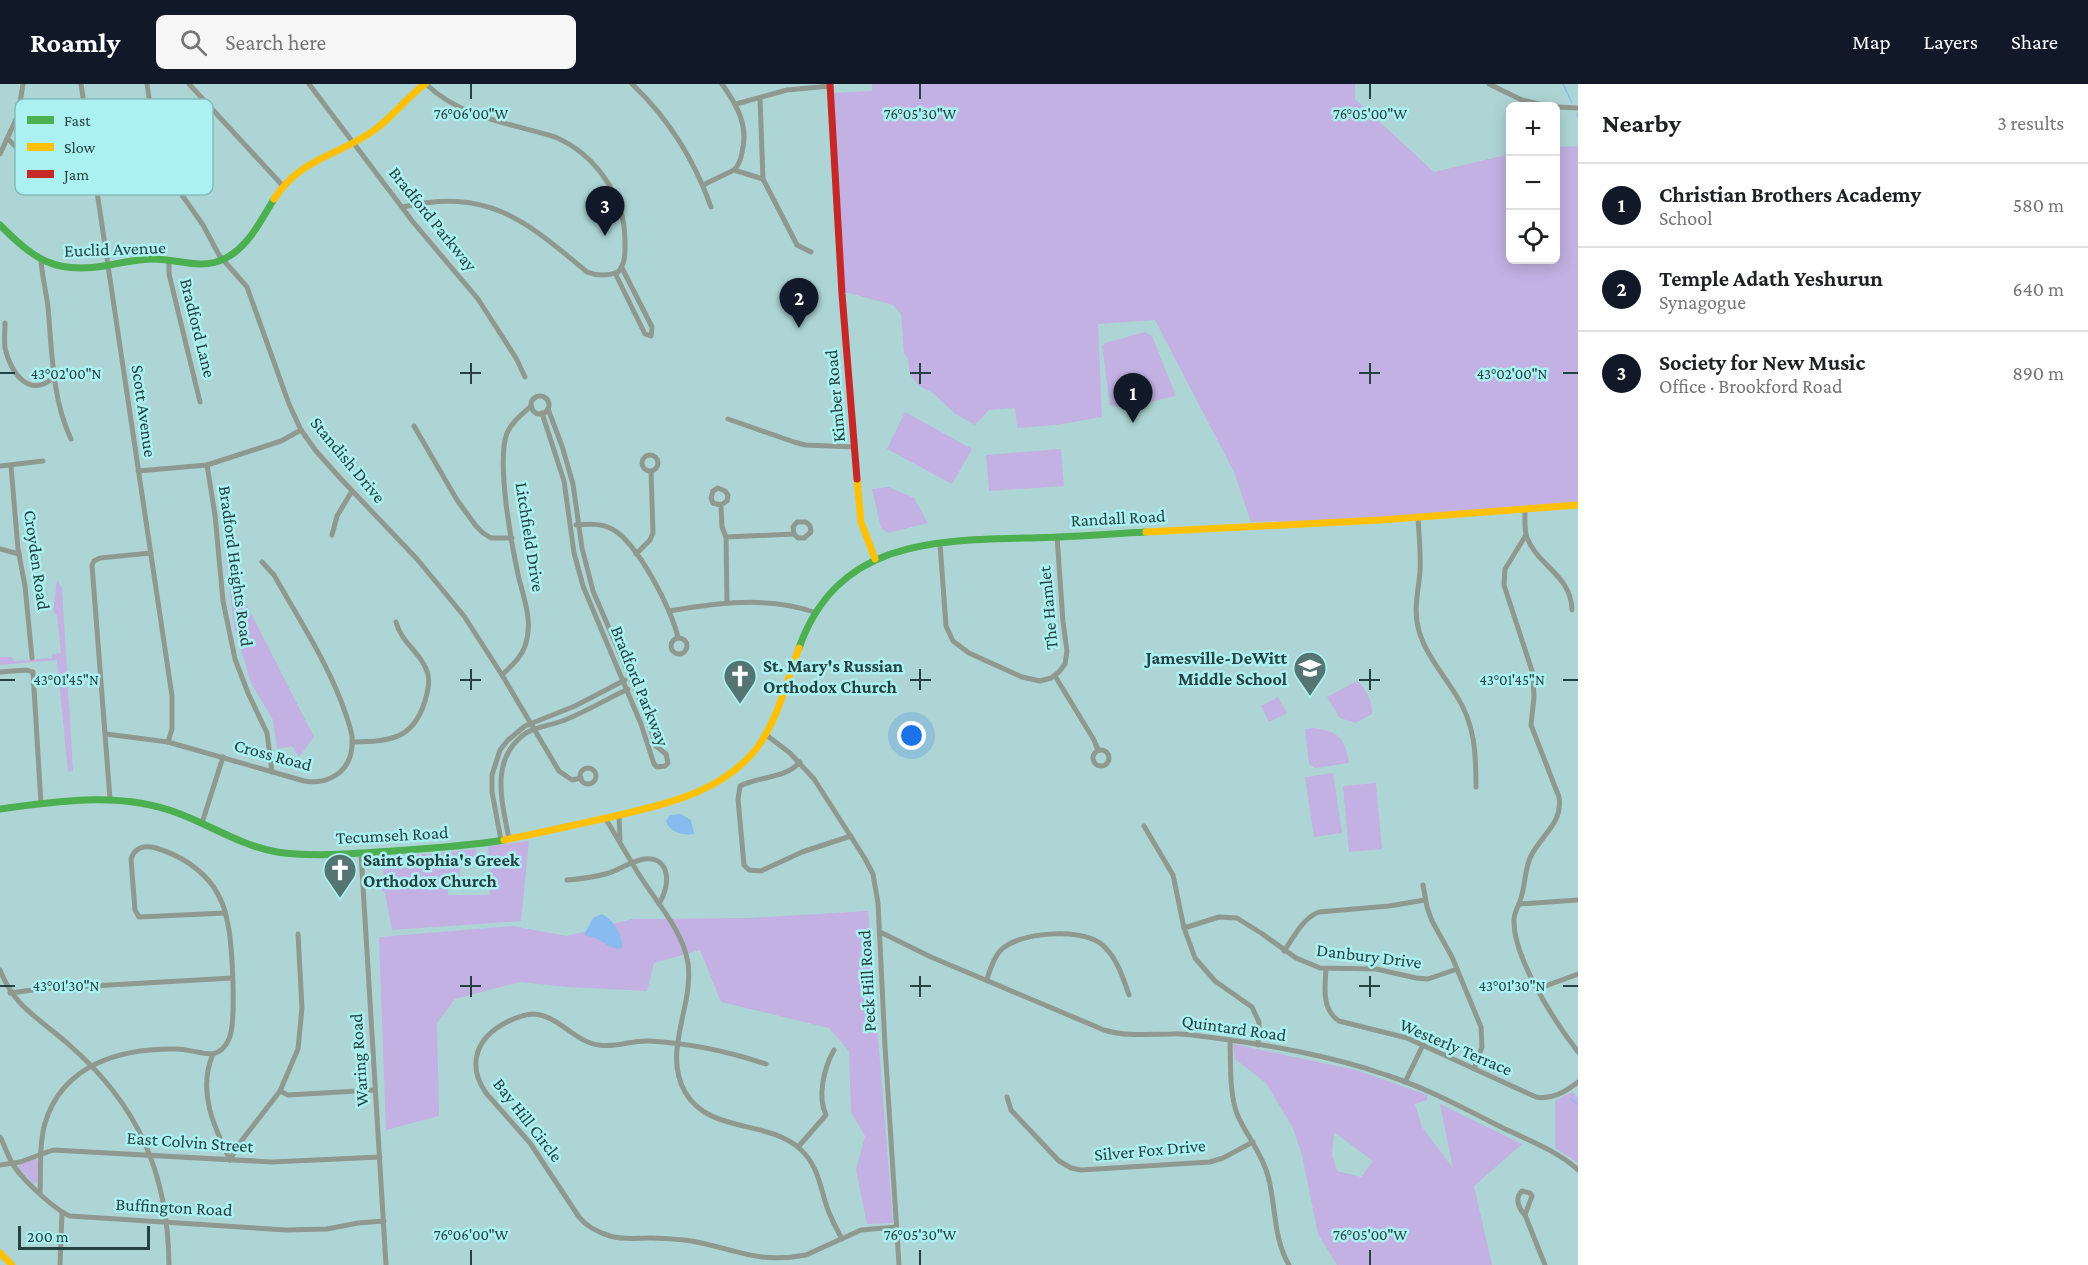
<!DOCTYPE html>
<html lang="en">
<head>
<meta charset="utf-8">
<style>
	:root { --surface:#fff; --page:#f6f6f6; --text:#202124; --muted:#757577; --line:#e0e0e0; --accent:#111827 }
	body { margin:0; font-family:"Crimson Pro",serif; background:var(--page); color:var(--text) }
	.controls { position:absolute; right:18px; top:18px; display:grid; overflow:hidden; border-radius:9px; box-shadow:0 3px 15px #0003 }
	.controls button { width:54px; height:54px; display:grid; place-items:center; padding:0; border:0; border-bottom:2px solid var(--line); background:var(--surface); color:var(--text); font:30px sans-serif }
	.scale { position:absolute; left:18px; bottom:15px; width:132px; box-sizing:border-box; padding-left:6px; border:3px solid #254242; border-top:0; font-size:16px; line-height:21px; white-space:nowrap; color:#254242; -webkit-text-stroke:4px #acf1f1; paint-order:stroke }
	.you { position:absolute; left:912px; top:652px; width:21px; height:21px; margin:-15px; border:4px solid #fff; border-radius:50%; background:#1a73e8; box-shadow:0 0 0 9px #1a73e833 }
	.badge { display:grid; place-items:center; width:39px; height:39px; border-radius:50%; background:var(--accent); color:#fff; font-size:20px; font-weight:700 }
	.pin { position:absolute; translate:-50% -50px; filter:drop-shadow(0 2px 3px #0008) }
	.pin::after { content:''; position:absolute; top:32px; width:21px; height:18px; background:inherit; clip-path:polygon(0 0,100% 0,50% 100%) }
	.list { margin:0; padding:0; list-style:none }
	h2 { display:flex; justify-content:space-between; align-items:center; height:78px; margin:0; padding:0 24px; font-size:26px }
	h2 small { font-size:20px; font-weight:400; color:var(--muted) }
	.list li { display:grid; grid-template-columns:39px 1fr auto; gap:18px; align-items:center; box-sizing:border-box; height:84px; padding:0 24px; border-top:2px solid var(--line) }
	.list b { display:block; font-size:22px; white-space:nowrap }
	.list p { margin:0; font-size:20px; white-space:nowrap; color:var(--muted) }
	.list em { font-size:20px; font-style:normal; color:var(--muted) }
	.icon { flex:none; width:33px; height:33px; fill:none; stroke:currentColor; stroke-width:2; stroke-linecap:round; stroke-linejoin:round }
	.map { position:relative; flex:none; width:1578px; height:1181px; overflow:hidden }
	header { display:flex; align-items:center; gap:36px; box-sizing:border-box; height:84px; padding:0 30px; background:var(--accent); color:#fff }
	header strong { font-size:28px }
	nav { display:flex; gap:33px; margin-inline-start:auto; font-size:21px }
	.search { width:420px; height:54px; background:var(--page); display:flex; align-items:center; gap:15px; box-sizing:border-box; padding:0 21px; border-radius:9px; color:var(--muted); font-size:22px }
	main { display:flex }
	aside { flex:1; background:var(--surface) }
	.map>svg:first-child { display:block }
</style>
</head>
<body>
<header>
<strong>Roamly</strong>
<div class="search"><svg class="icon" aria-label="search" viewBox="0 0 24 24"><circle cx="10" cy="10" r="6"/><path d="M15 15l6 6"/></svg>Search here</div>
<nav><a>Map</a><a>Layers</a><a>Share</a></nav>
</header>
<main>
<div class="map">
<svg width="1578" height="1181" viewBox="0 0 1578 1181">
	<rect width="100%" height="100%" fill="#aed5d5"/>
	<!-- green -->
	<g fill="#c2b1e2" fill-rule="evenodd">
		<polygon points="872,0 1355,0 1355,15 1434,88 1510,70 1510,176 1556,176 1556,63 1578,62 1578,421 1278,441 1276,437 1251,438 1234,388 1155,236 1098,240 1102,333 1056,341 1017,344 1015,324 989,326 975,341 954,329 933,309 919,302 910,291 908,275 904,269 901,230 893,221 845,208 831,9 872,7"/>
		<polygon points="1145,248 1152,252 1176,312 1122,324 1110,321 1102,262 1105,259"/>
		<polygon points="905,328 972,365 952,400 887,365"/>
		<polygon points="1061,365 1064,402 989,407 986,371"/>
		<polygon points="889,403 914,414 928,439 888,449 881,444 872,405"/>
		<polygon points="225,469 229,477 230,488 314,653 299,673 292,662 277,665 273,636 251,599 234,542"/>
		<polygon points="57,496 62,504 73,687 68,688 57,576 0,581 0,573 12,573 14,577 52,574 52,570 61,569 57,531 53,528"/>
		<path d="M1357 597C1366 604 1373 619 1372 630L1356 639 1340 634 1327 613Z"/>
		<polygon points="1278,613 1287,629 1269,638 1261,622"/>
		<path d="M1313 644C1338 647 1345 654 1349 679L1315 684 1309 680 1305 645Z"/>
		<polygon points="1333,689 1342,749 1314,753 1305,693"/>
		<polygon points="1376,699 1382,765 1349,768 1343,702"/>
		<polygon points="529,757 521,837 392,846 385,809 382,807 382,802 384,794 382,780 385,772 431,770 476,765 477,774 462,776 459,795 448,796 448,811 490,811 488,762"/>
		<polygon points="868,827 893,1139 867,1140 856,1086 865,1052 851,1028 849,967 829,944 721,918 700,866 654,879 647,907 567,903 520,898 455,915 437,939 439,1032 386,1046 379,853 512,842 567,852 632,835 747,834"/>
		<path d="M1233 960 1356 986 1427 1011V1016L1415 1020 1422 1043 1453 1084 1440 1020 1522 1060 1474 1102 1492 1181H1337L1318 1150 1302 1071 1293 1044 1266 999 1235 975ZM1334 1048 1373 1077 1361 1093 1337 1087 1332 1071Z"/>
		<polygon points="1572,1008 1578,1013 1578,1079 1555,1064 1555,1017"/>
		<polygon points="35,1075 38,1077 37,1099 34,1100 18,1083 20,1080"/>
	</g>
	<!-- water -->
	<g fill="#88bbef">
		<path d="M681 730 691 736 694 750C683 752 669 748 666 737L670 731Z"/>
		<path d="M602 830C614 836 623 852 622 864 612 866 607 860 599 856 595 853 588 852 584 851L593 834Z"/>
	</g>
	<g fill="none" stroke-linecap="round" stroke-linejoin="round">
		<!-- stream -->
		<g stroke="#88bbef" stroke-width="1.5">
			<polyline points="1563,0 1572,19"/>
			<polyline points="1577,30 1578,33"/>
			<polyline points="1571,1015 1578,1021"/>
		</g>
		<!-- street -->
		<g stroke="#8f998f" stroke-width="5">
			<polyline points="81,0 172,612 172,645 168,658"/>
			<polyline points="147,0 154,49 166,83 177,104 203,141 219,171 247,203 289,320 301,346 316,367 340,394 417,475 464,532 502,591 559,687 572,696 581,694"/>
			<polyline points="189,0 283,102"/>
			<polyline points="309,0 413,138 478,215 516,274 525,293"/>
			<path d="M632 0C669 35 694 75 711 123"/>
			<polyline points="1489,0 1522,16 1548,22"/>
			<polyline points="760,14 763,95 797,161 811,168"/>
			<polyline points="736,20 787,6 830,2"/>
			<polyline points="1556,23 1578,24"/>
			<path d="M8 55C21 67 41 94 58 99 70 103 83 103 96 102"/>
			<polyline points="0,70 18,31 23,0"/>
			<polyline points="734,86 763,95"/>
			<path d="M703 101 734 86C739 81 741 75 742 68 749 42 737 21 722 0"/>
			<path d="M403 123C488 103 526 137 587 188 597 192 608 192 618 188 626 179 625 168 625 157 625 112 595 70 555 53 510 39 461 34 426 0"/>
			<path d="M41 176C42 192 46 207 48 223 52 267 52 315 71 355"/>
			<polyline points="169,177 169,190 200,318"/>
			<polyline points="615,189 645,250 651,252 652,243 622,184"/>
			<path d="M5 239C5 247 4 256 5 264 10 288 30 317 55 292"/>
			<circle cx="540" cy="321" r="9"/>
			<polyline points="542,329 564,397 574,469 583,502 641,640 654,680 657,683 665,682 668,679 666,670 656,662 646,630 593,507 582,464 573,400 562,362 548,325"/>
			<polyline points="728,335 794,358 805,361 854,363"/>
			<polyline points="414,342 457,416 476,442 483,449 491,454 512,454"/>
			<circle cx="650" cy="379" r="8"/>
			<polyline points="207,381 215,431 223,517 235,575 248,609 267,649 272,688"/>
			<polyline points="0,382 43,377"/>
			<polyline points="11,382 18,465 25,502 32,574"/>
			<polyline points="138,387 207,381 281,357 301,346"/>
			<polyline points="721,421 713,419 711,414 713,407 718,404 725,407 728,411 727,417 721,421 722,443 726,453 727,519"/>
			<path d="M1525 425C1525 434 1524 446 1527 454 1539 483 1571 491 1572 526"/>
			<path d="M1418 433C1419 451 1421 470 1420 488 1418 509 1413 527 1419 547 1426 571 1443 590 1456 611 1475 640 1476 669 1476 703"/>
			<path d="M576 441C588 440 601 439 612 445 637 458 673 527 678 554"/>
			<polyline points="332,451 337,432 352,407"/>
			<path d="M1526 451 1505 485 1504 501 1533 590 1534 613 1531 641 1559 713C1563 738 1543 750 1532 770 1524 784 1526 799 1521 814 1519 822 1514 828 1514 836 1513 874 1555 938 1578 968"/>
			<polyline points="726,453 794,450 798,454 804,454 811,448 810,442 806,438 797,438 793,443 794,450"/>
			<polyline points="940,460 946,542 953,557 969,569 1022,593 1040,597 1051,594 1059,588 1065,580 1067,567 1063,538 1057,452"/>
			<polyline points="0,465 19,470"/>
			<polyline points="636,470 650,456 653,449 651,387"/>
			<path d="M669 527C716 519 767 512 814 528"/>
			<circle cx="679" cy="562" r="8"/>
			<polyline points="0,588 27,586 33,588 41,720"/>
			<path d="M502 591C511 582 521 574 525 562 533 539 525 517 519 495 512 464 496 378 507 349 512 338 522 330 531 322"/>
			<polyline points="1055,592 1094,656 1098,666"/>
			<path d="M106 650 168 658 304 697C318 699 328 697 339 689 350 680 353 666 352 652 350 640 345 628 341 617 324 573 297 532 274 491L262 478"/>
			<polyline points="765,650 790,669 814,695 864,773 873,790 878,819 885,962 899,1181"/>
			<path d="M352 658C388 657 413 657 425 617 428 606 431 596 426 585 419 567 401 558 396 538"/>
			<circle cx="1101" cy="674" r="8"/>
			<path d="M800 678C785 695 759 692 740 702L738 715 744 781 749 786 761 787 802 768 851 752"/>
			<circle cx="588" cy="692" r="8"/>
			<polyline points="110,715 92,481 94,477 100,474 151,469"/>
			<polyline points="619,731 620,756"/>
			<path d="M605 734C617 753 628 773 640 792 657 819 683 847 688 879 694 922 662 968 685 1008 709 1050 767 1035 800 1065 819 1082 820 1104 828 1126 832 1136 837 1146 842 1155"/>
			<polyline points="202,739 223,673"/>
			<polyline points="1144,742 1173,791 1184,844 1195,874 1215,897 1252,923 1259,938 1258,961"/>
			<path d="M509 755C502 717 489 675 526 649 538 642 553 641 565 636 587 627 607 615 628 605"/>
			<polyline points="501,756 492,708 492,691 500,666 508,656 525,642 575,622 625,596"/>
			<polyline points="361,769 386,1181"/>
			<path d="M567 796C581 795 595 793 609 789 620 785 632 777 644 775 672 772 670 803 659 820"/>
			<polyline points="1423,801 1427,823 1432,837 1452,873 1481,943 1482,963 1474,985"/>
			<polyline points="1519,820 1578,816"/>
			<path d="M225 829 139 833 135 826 131 775C135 763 144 761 156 764 179 771 198 782 213 802 219 811 225 824 227 836 232 856 237 937 229 955 226 962 220 968 213 970 197 1007 214 1043 230 1076"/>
			<polyline points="1184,844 1219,833 1237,834 1261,849 1296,874 1320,884 1376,885 1416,894 1428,895 1457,885"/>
			<path d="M880 848 931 873 1104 946C1127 953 1148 950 1172 950 1183 949 1196 952 1208 953 1268 961 1329 971 1386 991 1427 1004 1465 1025 1503 1044 1528 1056 1558 1067 1578 1086"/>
			<path d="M1284 867C1294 853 1303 834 1319 828L1389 822 1425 816"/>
			<path d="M1326 885C1325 903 1321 925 1339 937L1407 954 1536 1013C1552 1016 1565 1008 1578 998"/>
			<path d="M0 886C14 923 39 934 67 959 138 1020 168 1088 169 1181"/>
			<path d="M987 895C990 886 993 874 1001 866 1019 848 1079 844 1100 859 1116 871 1123 893 1129 911"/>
			<polyline points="1537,905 1578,890"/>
			<polyline points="10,909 40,905 232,894"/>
			<path d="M1230 956C1231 981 1229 1007 1237 1030 1246 1051 1262 1069 1268 1092 1276 1121 1273 1154 1289 1181"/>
			<path d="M766 980C727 967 689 959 649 957 632 956 616 964 599 961 574 958 559 931 533 930 525 930 515 934 507 938 477 953 466 980 486 1009L530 1059 579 1133C587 1143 597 1148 610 1152 623 1156 638 1154 651 1154 662 1154 673 1155 684 1156 731 1162 753 1181 806 1171L861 1146 896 1143"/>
			<polyline points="1405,998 1423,961"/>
			<polyline points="280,1007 288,1011 375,1006"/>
			<polyline points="1007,1013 1011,1026 1059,1077 1071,1084 1081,1086 1210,1078 1223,1074 1253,1058"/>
			<path d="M0 1053C5 1062 8 1073 14 1082 23 1096 55 1126 70 1132L286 1146 327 1145 358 1139 384 1137"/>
			<path d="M798 1063 826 1031C817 1012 824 984 834 966"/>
			<polyline points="230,1076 239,1060 280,1007 298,965 302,924 298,850"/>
			<polyline points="0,1081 20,1078 53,1066 272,1078 380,1073"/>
			<path d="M1522 1107 1530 1109 1532 1112 1525 1131C1519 1125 1514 1114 1522 1107Z"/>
			<path d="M40 1109C41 1086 39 1061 45 1039 63 980 121 964 176 965 188 965 200 970 213 970"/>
			<polyline points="1525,1131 1545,1181"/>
			<polyline points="60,1181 62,1129"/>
		</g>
		<!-- fast -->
		<g stroke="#4caf50" stroke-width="7">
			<path d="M0 141C34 175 54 190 104 182 121 179 137 175 154 175 179 175 201 187 226 174 249 162 261 136 274 115"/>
			<path d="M799 564C837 456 934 456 1031 454 1069 453 1108 450 1146 448"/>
			<path d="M0 725C60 717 122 707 180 730 212 742 242 762 277 768 310 773 344 770 377 768 420 765 461 763 504 756"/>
		</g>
		<!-- slow -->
		<g stroke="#ffc107" stroke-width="7">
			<path d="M274 115C302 73 336 73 373 47 392 34 406 14 425 0"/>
			<polyline points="857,395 861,438 875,475"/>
			<polyline points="1146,448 1381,436 1578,421"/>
			<path d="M504 756C540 749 575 741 611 733 665 720 724 709 759 661 779 632 787 596 799 564"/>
			<polyline points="0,1169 12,1181"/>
		</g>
		<!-- jam -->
		<polyline stroke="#c62828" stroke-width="7" points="830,0 842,210 857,395"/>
	</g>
	<!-- ticks -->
	<path fill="none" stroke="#254242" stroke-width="2" d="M471 0V15M920 0V15M1370 0V15M471 279V300M920 279V300M1370 279V300M0 289H15M460 289H481M910 289H931M1359 289H1380M1563 289H1578M471 585V606M920 585V606M1370 585V606M0 596H15M460 596H481M910 596H931M1359 596H1380M1563 596H1578M471 892V913M920 892V913M1370 892V913M0 902H15M460 902H481M910 902H931M1359 902H1380M1563 902H1578M471 1166V1181M920 1166V1181M1370 1166V1181"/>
	<!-- icons -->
	<defs>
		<g id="school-pin" transform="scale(1.725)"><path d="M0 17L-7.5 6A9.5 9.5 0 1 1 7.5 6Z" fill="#557575" stroke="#acf1f1"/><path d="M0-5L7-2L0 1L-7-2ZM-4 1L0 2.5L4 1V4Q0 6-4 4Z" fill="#fff"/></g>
		<g id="church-pin" transform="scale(1.725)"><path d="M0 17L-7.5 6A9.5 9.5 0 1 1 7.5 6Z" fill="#557575" stroke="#acf1f1"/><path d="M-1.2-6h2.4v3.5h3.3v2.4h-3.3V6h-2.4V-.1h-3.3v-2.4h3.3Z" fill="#fff"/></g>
	</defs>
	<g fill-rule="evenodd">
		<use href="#school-pin" x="1310" y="584"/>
		<use href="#church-pin" x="740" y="592"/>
		<use href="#church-pin" x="340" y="786"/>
	</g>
	<g text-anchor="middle" stroke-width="5" stroke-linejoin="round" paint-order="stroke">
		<!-- street labels -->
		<g font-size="18" fill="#254242" stroke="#acf1f1">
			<text transform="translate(433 135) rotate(51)" y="6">Bradford Parkway</text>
			<text transform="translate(115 165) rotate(-2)" y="6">Euclid Avenue</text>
			<text transform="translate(198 244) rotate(76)" y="6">Bradford Lane</text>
			<text transform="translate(835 312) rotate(-95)" y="6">Kimber Road</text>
			<text transform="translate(144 327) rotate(82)" y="6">Scott Avenue</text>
			<text transform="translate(348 376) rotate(50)" y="6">Standish Drive</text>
			<text transform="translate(1118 434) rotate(-3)" y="6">Randall Road</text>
			<text transform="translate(530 453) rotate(81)" y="6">Litchfield Drive</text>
			<text transform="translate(37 476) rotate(82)" y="6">Croyden Road</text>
			<text transform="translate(236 482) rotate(82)" y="6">Bradford Heights Road</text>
			<text transform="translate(1048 524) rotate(-95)" y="6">The Hamlet</text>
			<text transform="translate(640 602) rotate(68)" y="6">Bradford Parkway</text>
			<text transform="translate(273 671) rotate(15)" y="6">Cross Road</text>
			<text transform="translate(392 751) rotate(-3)" y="6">Tecumseh Road</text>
			<text transform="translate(1369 872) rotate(7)" y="6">Danbury Drive</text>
			<text transform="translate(867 897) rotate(-93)" y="6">Peck Hill Road</text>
			<text transform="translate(1234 944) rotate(8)" y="6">Quintard Road</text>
			<text transform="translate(1456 963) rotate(23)" y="6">Westerly Terrace</text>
			<text transform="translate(359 976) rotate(-94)" y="6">Waring Road</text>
			<text transform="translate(528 1036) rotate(52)" y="6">Bay Hill Circle</text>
			<text transform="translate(190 1058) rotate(4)" y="6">East Colvin Street</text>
			<text transform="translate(1150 1066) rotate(-5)" y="6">Silver Fox Drive</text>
			<text transform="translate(174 1123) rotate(3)" y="6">Buffington Road</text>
		</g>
		<!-- poi labels -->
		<g font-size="18" font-weight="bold" fill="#254242" stroke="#acf1f1" text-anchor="start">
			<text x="1287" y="580" text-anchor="end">Jamesville-DeWitt<tspan x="1287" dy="21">Middle School</tspan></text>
			<text x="763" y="588">St. Mary's Russian<tspan x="763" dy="21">Orthodox Church</tspan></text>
			<text x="363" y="782">Saint Sophia's Greek<tspan x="363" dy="21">Orthodox Church</tspan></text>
		</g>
	</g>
	<!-- legend -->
	<rect x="15" y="15" width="198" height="96" rx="9" fill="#acf1f1" stroke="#84bcbc" stroke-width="1.5"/>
	<rect x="27" y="32" width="27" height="8" fill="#4caf50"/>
	<rect x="27" y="59" width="27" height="8" fill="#ffc107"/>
	<rect x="27" y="86" width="27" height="8" fill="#c62828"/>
	<g font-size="16" fill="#254242">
		<text x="64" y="42">Fast</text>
		<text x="64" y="69">Slow</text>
		<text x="64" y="96">Jam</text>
	</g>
	<g font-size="15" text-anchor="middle" fill="#254242" stroke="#acf1f1" stroke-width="5" stroke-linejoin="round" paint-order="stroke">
		<text x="471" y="35">76°06'00"W</text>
		<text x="920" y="35">76°05'30"W</text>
		<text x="1370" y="35">76°05'00"W</text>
		<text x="66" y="295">43°02'00"N</text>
		<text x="1512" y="295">43°02'00"N</text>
		<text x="66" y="601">43°01'45"N</text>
		<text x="1512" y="601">43°01'45"N</text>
		<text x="66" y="907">43°01'30"N</text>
		<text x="1512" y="907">43°01'30"N</text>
		<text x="471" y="1156">76°06'00"W</text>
		<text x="920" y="1156">76°05'30"W</text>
		<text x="1370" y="1156">76°05'00"W</text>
	</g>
</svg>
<div class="controls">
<button>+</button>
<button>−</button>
<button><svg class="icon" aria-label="locate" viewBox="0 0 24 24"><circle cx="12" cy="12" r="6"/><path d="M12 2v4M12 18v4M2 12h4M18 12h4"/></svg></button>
</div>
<div class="scale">200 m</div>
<div class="you"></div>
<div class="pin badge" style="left:1133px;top:339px">1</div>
<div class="pin badge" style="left:799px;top:244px">2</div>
<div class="pin badge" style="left:605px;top:152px">3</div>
</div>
<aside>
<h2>Nearby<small>3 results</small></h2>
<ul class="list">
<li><span class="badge">1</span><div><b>Christian Brothers Academy</b><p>School</p></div><em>580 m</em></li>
<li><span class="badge">2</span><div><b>Temple Adath Yeshurun</b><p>Synagogue</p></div><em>640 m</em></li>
<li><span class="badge">3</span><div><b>Society for New Music</b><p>Office · Brookford Road</p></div><em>890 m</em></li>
</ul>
</aside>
</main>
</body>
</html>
